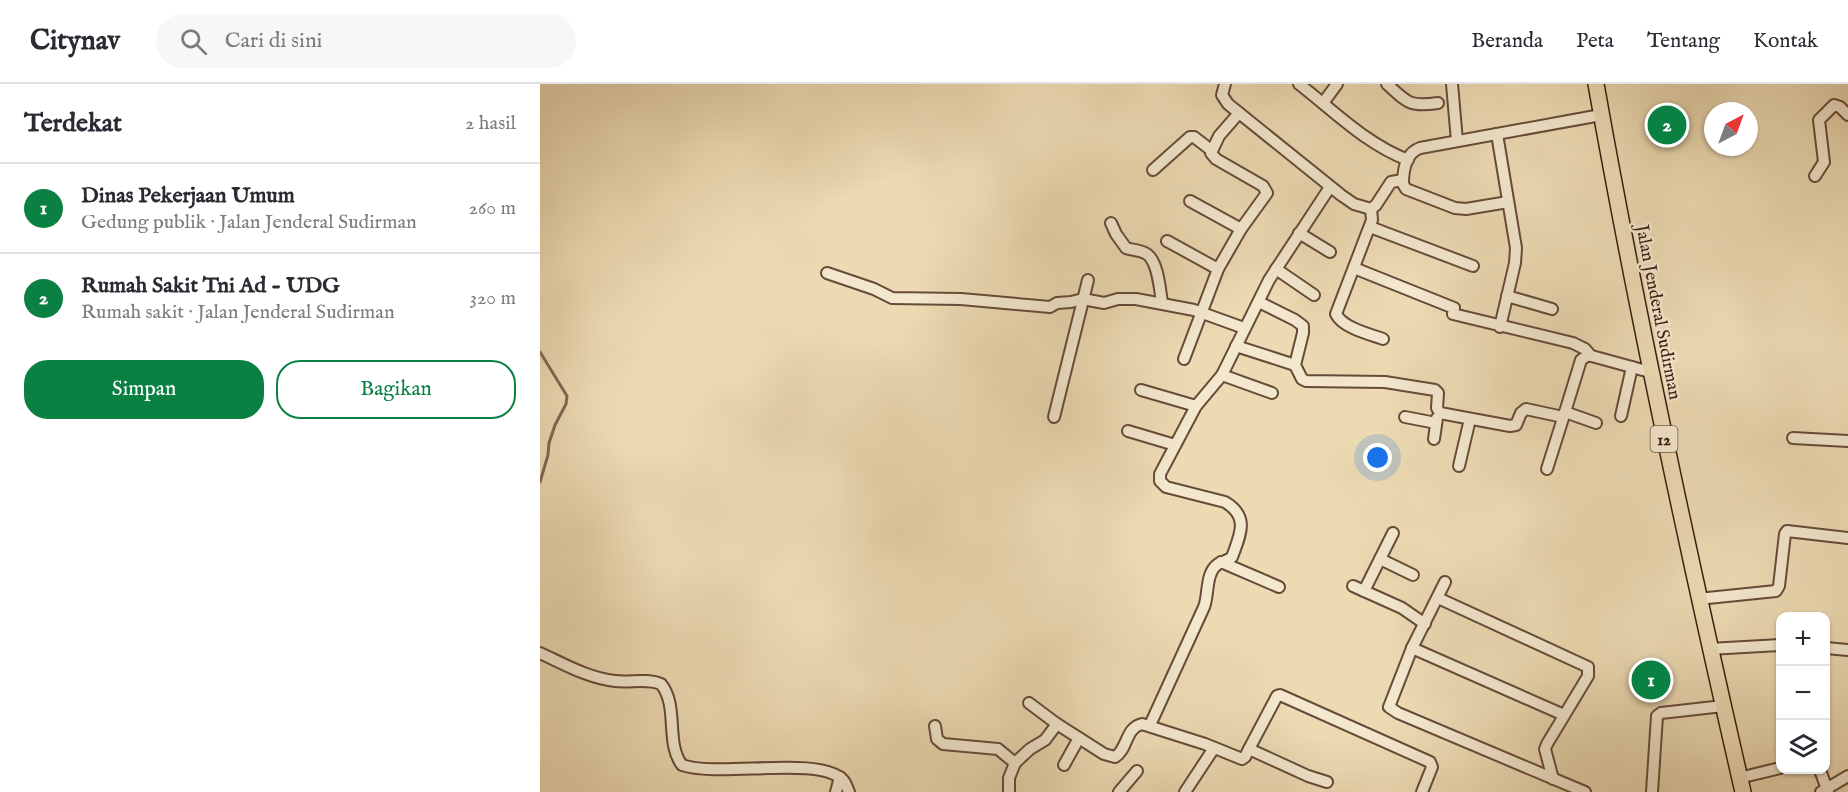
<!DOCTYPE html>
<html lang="id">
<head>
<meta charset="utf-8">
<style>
	:root { --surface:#fff; --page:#f7f7f7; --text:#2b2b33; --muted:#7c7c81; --line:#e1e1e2; --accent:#0b8043 }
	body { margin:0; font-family:"IM FELL English",serif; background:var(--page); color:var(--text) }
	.controls { position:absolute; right:18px; bottom:18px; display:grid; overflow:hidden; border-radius:12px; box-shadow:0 2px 4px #0004 }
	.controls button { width:54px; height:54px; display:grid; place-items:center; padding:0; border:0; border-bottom:2px solid var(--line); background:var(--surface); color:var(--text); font:30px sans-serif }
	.compass { position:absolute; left:1164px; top:18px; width:54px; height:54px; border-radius:50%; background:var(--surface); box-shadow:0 2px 4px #0004; rotate:41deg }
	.you { position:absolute; left:838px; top:374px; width:21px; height:21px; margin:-15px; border:4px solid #fff; border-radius:50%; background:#1a73e8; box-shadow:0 0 0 9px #1a73e833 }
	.badge { display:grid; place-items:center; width:39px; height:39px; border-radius:50%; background:var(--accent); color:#fff; font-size:20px; font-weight:700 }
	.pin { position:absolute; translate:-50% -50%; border:3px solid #fff; box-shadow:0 2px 6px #0006 }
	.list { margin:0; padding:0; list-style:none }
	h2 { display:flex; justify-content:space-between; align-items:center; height:78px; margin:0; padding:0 24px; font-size:26px }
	h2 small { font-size:20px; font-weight:400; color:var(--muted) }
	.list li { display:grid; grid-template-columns:39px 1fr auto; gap:18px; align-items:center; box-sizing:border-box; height:90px; padding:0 24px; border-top:2px solid var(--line) }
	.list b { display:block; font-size:22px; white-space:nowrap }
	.list p { margin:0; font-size:20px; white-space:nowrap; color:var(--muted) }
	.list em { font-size:20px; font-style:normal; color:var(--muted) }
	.actions { display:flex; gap:12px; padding:18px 24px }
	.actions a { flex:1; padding:14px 0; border:2px solid var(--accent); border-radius:24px; text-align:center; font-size:21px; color:var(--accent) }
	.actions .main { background:var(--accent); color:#fff }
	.icon { flex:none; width:33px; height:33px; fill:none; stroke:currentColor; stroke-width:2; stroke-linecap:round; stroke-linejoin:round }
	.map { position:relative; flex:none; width:1308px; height:708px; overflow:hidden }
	header { display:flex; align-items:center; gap:36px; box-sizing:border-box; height:84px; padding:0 30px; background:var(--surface); border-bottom:2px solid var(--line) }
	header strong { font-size:28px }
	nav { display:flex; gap:33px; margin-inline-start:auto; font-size:21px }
	.search { width:420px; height:54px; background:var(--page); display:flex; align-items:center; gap:15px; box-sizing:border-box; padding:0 21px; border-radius:33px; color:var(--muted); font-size:22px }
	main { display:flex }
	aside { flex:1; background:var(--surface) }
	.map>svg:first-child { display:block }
</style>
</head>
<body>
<header>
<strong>Citynav</strong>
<div class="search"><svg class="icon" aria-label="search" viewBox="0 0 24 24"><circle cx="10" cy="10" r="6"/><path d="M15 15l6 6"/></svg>Cari di sini</div>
<nav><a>Beranda</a><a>Peta</a><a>Tentang</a><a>Kontak</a></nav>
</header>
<main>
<aside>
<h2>Terdekat<small>2 hasil</small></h2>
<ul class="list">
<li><span class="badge">1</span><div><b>Dinas Pekerjaan Umum</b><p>Gedung publik · Jalan Jenderal Sudirman</p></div><em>260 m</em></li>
<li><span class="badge">2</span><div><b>Rumah Sakit Tni Ad - UDG</b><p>Rumah sakit · Jalan Jenderal Sudirman</p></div><em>320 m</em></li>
</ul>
<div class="actions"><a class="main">Simpan</a><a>Bagikan</a></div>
</aside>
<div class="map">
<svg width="1308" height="708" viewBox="0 0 1308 708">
	<rect width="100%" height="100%" fill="#ecdab3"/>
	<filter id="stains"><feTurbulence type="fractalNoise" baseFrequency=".00333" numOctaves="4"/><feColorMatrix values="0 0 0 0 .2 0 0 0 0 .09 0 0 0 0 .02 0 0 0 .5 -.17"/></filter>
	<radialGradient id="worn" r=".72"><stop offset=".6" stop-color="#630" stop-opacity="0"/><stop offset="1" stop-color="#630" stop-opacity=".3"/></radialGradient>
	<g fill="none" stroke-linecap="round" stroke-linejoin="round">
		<!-- stream -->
		<polyline stroke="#816751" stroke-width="3" points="0,268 27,312 26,320 15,341 9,359 8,371 0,398"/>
		<!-- minor casing -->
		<g stroke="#674b39" stroke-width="14">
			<g id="minor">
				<polyline points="685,0 682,11 688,20 801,111 814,120 831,125 836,121 851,98 863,96"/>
				<path d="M759 0C794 27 826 60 868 76"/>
				<path d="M847 0C868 19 869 23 898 19"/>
				<polyline points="912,0 917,57"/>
				<polyline points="783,19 797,0"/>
				<polyline points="957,50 976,164 975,179 960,243"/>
				<polyline points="613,86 650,53 654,53 671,66"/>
				<polyline points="1275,92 1284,78 1279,36 1294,21 1300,23 1308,31"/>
				<polyline points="650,117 701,145"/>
				<path d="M968 118 926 125 915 124 866 105 863 100C863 86 866 69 880 64L1061 31"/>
				<path d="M831 125 832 136 796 230C803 244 829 250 843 255"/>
				<path d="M571 139 576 150 586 164C592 166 599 166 605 169 618 175 620 206 622 219"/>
				<polyline points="830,143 933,182"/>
				<polyline points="759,149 790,168"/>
				<polyline points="627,157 678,185"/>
				<polyline points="814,184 914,224 913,230 1033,259 1045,265 1051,272"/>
				<polyline points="736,185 774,211"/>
				<polyline points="287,189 334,205 352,214 421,215 510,223 517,219 531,218 543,215 564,219 578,215 596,215 654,226 704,244"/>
				<polyline points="967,212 1012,225"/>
				<polyline points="719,218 755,236 763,242 763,249 755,281 762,295 766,297 845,298 895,306 898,309 897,324 900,329 970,342 976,341 981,329 986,325 1023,333"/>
				<polyline points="696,262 755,281"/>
				<polyline points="644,275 678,185 701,145 727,109 723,102 676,75 671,69 679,52 699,29"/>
				<polyline points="682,291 732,309"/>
				<polyline points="601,306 656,322"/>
				<polyline points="1025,328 1041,276 1048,271 1110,288"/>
				<polyline points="1081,332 1092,283"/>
				<polyline points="514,333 548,196"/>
				<polyline points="865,333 896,339"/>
				<polyline points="588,347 635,361"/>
				<polyline points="1253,354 1308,357"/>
				<polyline points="894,355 897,334"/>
				<polyline points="919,382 930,335"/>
				<polyline points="1007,385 1025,328 1056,339"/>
				<polyline points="840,475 873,491"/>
				<polyline points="681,478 739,503"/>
				<polyline points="905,498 872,564 849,623 858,629 1045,708"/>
				<polyline points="813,502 862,524 885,540"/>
				<polyline points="824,507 853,449"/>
				<polyline points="898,514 1048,583 1048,592 1007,660 1005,665 1013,695"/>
				<polyline points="1158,515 1236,507 1239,502 1245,450 1247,447 1308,454"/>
				<polyline points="872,564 1024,631"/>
				<polyline points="1286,564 1308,566"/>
				<polyline points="1169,565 1240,561"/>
				<path d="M0 569C24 580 48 594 75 597 90 599 107 594 121 600 139 622 125 659 142 681 179 694 278 671 303 696 306 699 307 704 309 708"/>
				<polyline points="489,619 517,640"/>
				<path d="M610 641 664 523C669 511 665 489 678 480 683 477 688 477 692 473 700 451 710 433 685 418L626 403 620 397V390L656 322 682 291 729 196 790 103"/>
				<polyline points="395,642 397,655 403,660 458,665 475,679 469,694 469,708"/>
				<polyline points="709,665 737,612 740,611 890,678 892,683 882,708"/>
				<path d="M475 679 490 665 505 656 517 640 564 670 575 673C588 665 585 644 602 640L665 660 702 675 705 673 709 665 768 692 787 698"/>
				<polyline points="524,681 539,654"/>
				<polyline points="1280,686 1288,708"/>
				<polyline points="1199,694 1240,684"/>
				<polyline points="296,708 300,693"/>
				<polyline points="579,708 597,687"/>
				<polyline points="645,708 674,664"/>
				<polyline points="1112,708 1117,632 1121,629 1183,622"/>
				<polyline points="1281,708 1308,692"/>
			</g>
		</g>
		<!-- highway casing -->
		<g stroke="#3b1b10" stroke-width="18">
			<path id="highway" d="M1056 0C1098 237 1149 473 1203 708"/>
		</g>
		<!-- minor -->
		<use href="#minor" stroke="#f3e7ce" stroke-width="10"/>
		<!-- highway -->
		<use href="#highway" stroke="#ecdab3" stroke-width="15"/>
	</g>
	<g text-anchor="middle" stroke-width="5" stroke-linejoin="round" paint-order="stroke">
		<!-- shield labels -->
		<rect fill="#f3e7ce" stroke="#725849" stroke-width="1.5" x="1110.5" y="342" width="27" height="26" rx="4.5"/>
		<g font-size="16" font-weight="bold" fill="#3b1b10">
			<text x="1124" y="361">12</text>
		</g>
		<!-- street labels -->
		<g font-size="18" fill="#3b1b10" stroke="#f3e7ce">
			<text transform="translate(1119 228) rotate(79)" y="6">Jalan Jenderal Sudirman</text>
		</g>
	</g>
	<rect width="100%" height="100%" filter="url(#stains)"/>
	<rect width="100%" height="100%" fill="url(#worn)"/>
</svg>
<div class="controls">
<button>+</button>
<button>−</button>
<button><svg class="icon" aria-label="layers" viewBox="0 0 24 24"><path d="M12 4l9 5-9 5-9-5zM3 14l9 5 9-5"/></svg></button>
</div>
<svg class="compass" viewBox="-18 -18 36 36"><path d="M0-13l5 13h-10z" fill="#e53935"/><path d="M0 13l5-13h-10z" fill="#7c7c81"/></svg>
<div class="you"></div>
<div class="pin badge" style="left:1111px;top:596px">1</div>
<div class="pin badge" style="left:1127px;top:41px">2</div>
</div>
</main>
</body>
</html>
